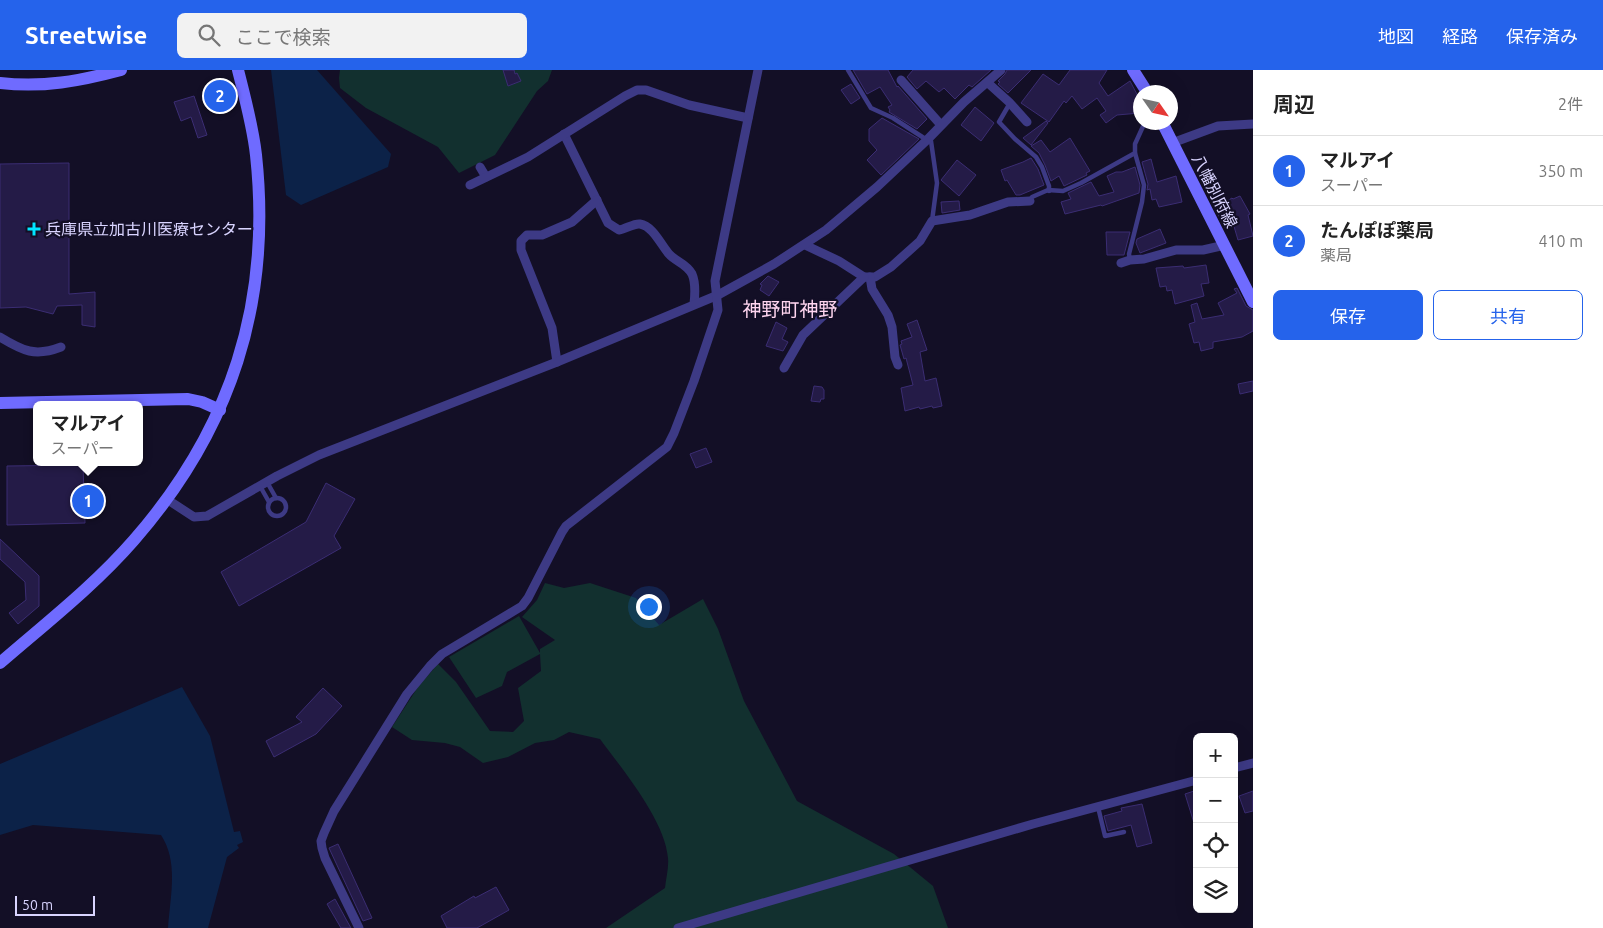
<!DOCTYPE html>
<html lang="ja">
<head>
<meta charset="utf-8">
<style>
	:root { --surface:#fff; --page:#f2f2f2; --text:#222; --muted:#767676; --line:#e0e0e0; --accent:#2563eb }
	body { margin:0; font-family:Ubuntu,"Noto Sans JP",sans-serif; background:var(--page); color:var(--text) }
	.controls { position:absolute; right:15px; bottom:15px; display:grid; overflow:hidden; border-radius:8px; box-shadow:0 5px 20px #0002 }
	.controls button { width:45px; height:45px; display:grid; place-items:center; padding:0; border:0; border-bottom:1px solid var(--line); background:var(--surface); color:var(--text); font:25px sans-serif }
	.compass { position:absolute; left:1133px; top:15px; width:45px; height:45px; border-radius:50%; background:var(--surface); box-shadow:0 5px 20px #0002; rotate:124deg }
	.scale { position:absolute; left:15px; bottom:12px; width:80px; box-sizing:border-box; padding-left:5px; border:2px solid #d9d4ff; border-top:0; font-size:14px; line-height:18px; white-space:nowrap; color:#d9d4ff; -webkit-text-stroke:4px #130f26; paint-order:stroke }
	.you { position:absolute; left:648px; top:536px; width:18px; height:18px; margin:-12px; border:4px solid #fff; border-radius:50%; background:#1a73e8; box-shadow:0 0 0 8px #1a73e833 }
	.badge { display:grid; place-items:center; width:32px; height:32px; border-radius:50%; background:var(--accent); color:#fff; font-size:16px; font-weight:700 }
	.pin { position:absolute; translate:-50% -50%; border:2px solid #fff; box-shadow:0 1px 5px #0006 }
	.popup { position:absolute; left:33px; top:331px; width:110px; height:65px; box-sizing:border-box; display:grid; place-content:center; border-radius:8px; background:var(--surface); filter:drop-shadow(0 1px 4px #0005); font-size:16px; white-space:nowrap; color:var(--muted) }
	.popup b { font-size:19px; color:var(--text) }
	.popup::after { content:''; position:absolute; left:50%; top:100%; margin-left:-10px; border:10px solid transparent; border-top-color:var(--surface) }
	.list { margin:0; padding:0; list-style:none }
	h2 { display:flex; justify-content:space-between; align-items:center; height:65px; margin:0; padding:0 20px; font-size:21px }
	h2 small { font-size:16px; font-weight:400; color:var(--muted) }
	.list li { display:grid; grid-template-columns:32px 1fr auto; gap:15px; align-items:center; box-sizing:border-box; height:70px; padding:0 20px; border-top:1px solid var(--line) }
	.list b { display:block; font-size:19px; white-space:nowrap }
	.list p { margin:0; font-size:16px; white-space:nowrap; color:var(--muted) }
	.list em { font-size:16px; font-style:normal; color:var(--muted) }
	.actions { display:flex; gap:10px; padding:15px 20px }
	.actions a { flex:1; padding:11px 0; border:1px solid var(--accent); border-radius:8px; text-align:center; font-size:18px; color:var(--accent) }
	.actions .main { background:var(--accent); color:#fff }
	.icon { flex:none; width:28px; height:28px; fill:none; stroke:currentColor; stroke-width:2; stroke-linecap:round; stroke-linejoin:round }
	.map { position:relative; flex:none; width:1253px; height:858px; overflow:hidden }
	header { display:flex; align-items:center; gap:30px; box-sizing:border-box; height:70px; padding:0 25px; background:var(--accent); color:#fff }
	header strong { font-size:24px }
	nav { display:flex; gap:28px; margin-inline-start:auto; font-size:18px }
	.search { width:350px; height:45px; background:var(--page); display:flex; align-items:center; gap:12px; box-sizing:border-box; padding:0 18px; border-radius:8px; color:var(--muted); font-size:19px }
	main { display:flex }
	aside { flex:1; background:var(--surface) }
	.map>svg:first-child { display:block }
</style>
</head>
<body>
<header>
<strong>Streetwise</strong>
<div class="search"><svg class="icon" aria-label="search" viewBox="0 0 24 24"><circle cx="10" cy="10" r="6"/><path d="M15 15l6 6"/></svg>ここで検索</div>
<nav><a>地図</a><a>経路</a><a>保存済み</a></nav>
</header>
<main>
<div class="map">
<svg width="1253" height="858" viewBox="0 0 1253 858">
	<rect width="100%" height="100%" fill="#130f26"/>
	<!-- green -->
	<g fill="#12302f">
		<polygon points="340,0 552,0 548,11 537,21 495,85 459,103 438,77 366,38 340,18 339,8"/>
		<path d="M545 513 564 518 590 513 636 528 659 555 703 529 718 559 744 631 797 731 894 784 933 816 948 858H606L665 818C666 808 669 797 668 788 665 750 622 699 600 669L569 662 554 670 535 673 508 687 483 693 460 677 445 673 412 670 392 657 418 617 438 594 456 612 490 661 513 662 524 651 518 618 541 601 540 584 507 602 502 616 476 628 449 587 519 546 540 583V579L555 570 522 547 537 530Z"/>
	</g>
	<!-- water -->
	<g fill="#0c2248">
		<polygon points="271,0 317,0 391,84 388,97 301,135 286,125"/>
		<path d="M182 617 210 666 234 762 240 761 243 772 237 775 239 778 227 787 208 858H168C170 827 179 792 161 765L33 755 0 765V694Z"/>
	</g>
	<!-- building -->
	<g fill="#241b47" stroke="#3b2d73">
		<polygon points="503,0 514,0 515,4 517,3 521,11 508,16"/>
		<polygon points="853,0 888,0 897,17 898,16 927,49 917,59 889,42 890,40 888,37 892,35 880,17 867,24"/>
		<polygon points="913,0 991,0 972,17 969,15 955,29 944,18 939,22 926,11 917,19 907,7"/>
		<polygon points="1007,0 1031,0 1008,23 998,14 1000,12 998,11 1005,4"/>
		<polygon points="1070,0 1107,0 1099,13 1108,26 1130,11 1140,30 1140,43 1117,45 1106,53 1100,45 1106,41 1097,28 1082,39 1072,26 1066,33 1064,31 1049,52 1021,33 1043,4 1059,15"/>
		<polygon points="851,14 860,28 851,34 841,20"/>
		<polygon points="226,16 230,37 216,40 210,19"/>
		<polygon points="194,26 207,65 198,68 191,47 181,51 174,32"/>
		<polygon points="975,37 994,53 981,71 961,55"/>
		<polygon points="882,48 919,69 881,105 867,90 877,80 869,71 869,59"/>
		<polygon points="1046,51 1048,53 1031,75 1023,68"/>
		<polygon points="1070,68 1090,101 1086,103 1087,105 1064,116 1059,106 1051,111 1045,95 1039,83 1031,76 1041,70 1050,82"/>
		<polygon points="1031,88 1038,99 1044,115 1020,125 1016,125 1007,110 1005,111 1001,100 1023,92"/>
		<polygon points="1151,89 1157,112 1176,106 1182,132 1159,137 1156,129 1152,130 1150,119 1147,120 1148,114 1142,92"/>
		<polygon points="957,90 976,105 959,126 941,110"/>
		<polygon points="69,93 69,224 95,222 95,257 82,255 82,235 57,236 53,244 26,237 0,238 0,94"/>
		<polygon points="1135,97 1140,115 1139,123 1102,136 1101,135 1065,144 1061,132 1071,129 1068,123 1091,112 1099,126 1114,122 1107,106 1116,102 1122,102"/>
		<polygon points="1240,126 1250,144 1248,145 1253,166 1238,170 1233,153 1225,158 1215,138 1232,128 1233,129"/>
		<polygon points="959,131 960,140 942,143 941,132"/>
		<polygon points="1160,159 1166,173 1140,183 1136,173 1137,169"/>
		<polygon points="1106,162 1130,162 1124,185 1107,185"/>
		<polygon points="1206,195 1209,213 1201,214 1204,226 1175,234 1172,220 1167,221 1166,216 1160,217 1156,198 1183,196 1184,198"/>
		<polygon points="768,206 779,212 769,226 760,220 762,215 760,214"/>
		<polygon points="1237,218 1246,236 1253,240 1253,261 1242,267 1213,272 1213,278 1201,281 1199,272 1194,273 1189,254 1195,252 1191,235 1197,233 1202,249 1224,245 1218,233 1237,223 1234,219"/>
		<polygon points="917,250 927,280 920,282 925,311 936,308 942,336 933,338 932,336 920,339 919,337 905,341 901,318 913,315 906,288 904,289 900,275 902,274 901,271 912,267 907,254"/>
		<polygon points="776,252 787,258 782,269 788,272 783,281 766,276"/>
		<polygon points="1253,311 1253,321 1240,324 1238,314"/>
		<polygon points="814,316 822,317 824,320 824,329 821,329 820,332 811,331"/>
		<polygon points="706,378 712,392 696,398 690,384"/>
		<polygon points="83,395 85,453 7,455 7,396"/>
		<polygon points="326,413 355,429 334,466 341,478 239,536 221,502 306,452"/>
		<polygon points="0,469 39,506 39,536 18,554 9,543 26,530 25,512 0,489"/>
		<polygon points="323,618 342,636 316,664 274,687 266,671 302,652 296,647"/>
		<polygon points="1197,720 1197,752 1194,753 1185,724"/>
		<polygon points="1253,721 1253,741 1245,743 1239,726"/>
		<polygon points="1142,734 1152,773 1137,777 1131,755 1108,761 1104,746 1122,741 1121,738"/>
		<polygon points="338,774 372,848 363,851 329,778"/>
		<polygon points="496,817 509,840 477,858 447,858 441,846 474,826 475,828"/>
		<polygon points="335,829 347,851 351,858 341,858 327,834"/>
	</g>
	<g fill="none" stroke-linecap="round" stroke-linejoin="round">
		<!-- lane -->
		<g stroke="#3d3a85" stroke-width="4.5">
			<polyline points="848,0 871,38 893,48 927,70 931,71 937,113 932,151"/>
			<polyline points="1010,33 999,52 1015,69 1036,87 1042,97 1049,116 1049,121"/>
			<polyline points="1030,131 1032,127 1048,120 1063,121 1081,113 1135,83 1135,74 1145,52"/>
			<polyline points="1130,190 1129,184 1142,132 1144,115 1135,83"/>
			<polyline points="267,412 276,428"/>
			<polyline points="260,416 269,432"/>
			<circle cx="277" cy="437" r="9"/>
			<polyline points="1098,737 1105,766 1124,762"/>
		</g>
		<!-- street -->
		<g stroke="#3d3a85" stroke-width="9">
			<polyline points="901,10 941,55"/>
			<polyline points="988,13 1009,32 1027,52"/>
			<path d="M564 64 608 153 619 160C626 159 634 153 640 154 653 156 661 175 669 184 676 192 686 193 692 204 696 213 695 225 694 234"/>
			<polyline points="1172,73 1218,56 1253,54"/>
			<polyline points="480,97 486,107"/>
			<polyline points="470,115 528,87 625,26 637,20 646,20 689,35 748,48"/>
			<polyline points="805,175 839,191 864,207 875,207 891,197 920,171 932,151 970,145 1008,132 1030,131"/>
			<polyline points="1121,193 1130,190 1144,189 1176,180 1203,180 1225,175"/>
			<polyline points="870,207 872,219 888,245 892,257 895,287 898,295"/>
			<path d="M0 267C23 281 35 287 61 277"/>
			<polyline points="557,292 552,258 521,180 521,171 527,165 542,165 572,152 597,130"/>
			<polyline points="784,298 803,265 864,207"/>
			<polyline points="168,430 194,447 207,446 277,406 319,385 557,292 718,225 774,194 826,160 877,117 927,70 964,32 1001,0"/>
			<polyline points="1234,698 1253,693"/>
			<polyline points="359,858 325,788 322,778 321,771 324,763 334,741 407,624 430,596 442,584 522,536 528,528 562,462 566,456 667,377 674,363 694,311 718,240 715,211 758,0"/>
			<polyline points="678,858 1033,754 1197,710"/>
		</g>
		<!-- secondary -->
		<g stroke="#6f6bff" stroke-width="12">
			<polyline points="1133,0 1147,22"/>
			<path d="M0 13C43 18 80 11 121 0"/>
			<polyline points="1162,52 1253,232"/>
			<polyline points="0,333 188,329 202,332 220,340"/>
			<path d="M0 593C45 554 94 516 134 470 231 359 272 233 256 85 253 57 245 28 238 0"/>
		</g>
	</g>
	<!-- markers -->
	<path fill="#00e5ff" stroke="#130f26" stroke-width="2" d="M31.5 151.5h5v5h5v5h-5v5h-5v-5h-5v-5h5z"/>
	<g text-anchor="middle" stroke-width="4.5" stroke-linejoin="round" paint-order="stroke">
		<!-- street labels -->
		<g font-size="16" fill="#d9d4ff" stroke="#130f26">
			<text transform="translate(1215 121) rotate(63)" y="6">八幡別府線</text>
		</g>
		<!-- poi labels -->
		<g font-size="16" fill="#d9d4ff" stroke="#130f26" text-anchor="start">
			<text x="45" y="165">兵庫県立加古川医療センター</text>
		</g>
		<!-- quarter labels -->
		<g font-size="19" fill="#ffd6f0" stroke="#130f26">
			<text x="790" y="246">神野町神野</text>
		</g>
	</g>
</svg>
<div class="controls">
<button>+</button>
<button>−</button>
<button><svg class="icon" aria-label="locate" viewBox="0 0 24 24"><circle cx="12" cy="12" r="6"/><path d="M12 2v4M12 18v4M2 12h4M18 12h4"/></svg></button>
<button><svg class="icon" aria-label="layers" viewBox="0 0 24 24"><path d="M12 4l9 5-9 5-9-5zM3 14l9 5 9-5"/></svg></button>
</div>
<svg class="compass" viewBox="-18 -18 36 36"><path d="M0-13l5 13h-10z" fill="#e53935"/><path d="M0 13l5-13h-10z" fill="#767676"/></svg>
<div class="scale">50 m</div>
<div class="you"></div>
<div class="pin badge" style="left:88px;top:431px">1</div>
<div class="popup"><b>マルアイ</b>スーパー</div>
<div class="pin badge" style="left:220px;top:26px">2</div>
</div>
<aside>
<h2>周辺<small>2件</small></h2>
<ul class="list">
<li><span class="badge">1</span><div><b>マルアイ</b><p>スーパー</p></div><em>350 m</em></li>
<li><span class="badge">2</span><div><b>たんぽぽ薬局</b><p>薬局</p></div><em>410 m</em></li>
</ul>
<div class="actions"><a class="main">保存</a><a>共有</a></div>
</aside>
</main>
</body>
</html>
